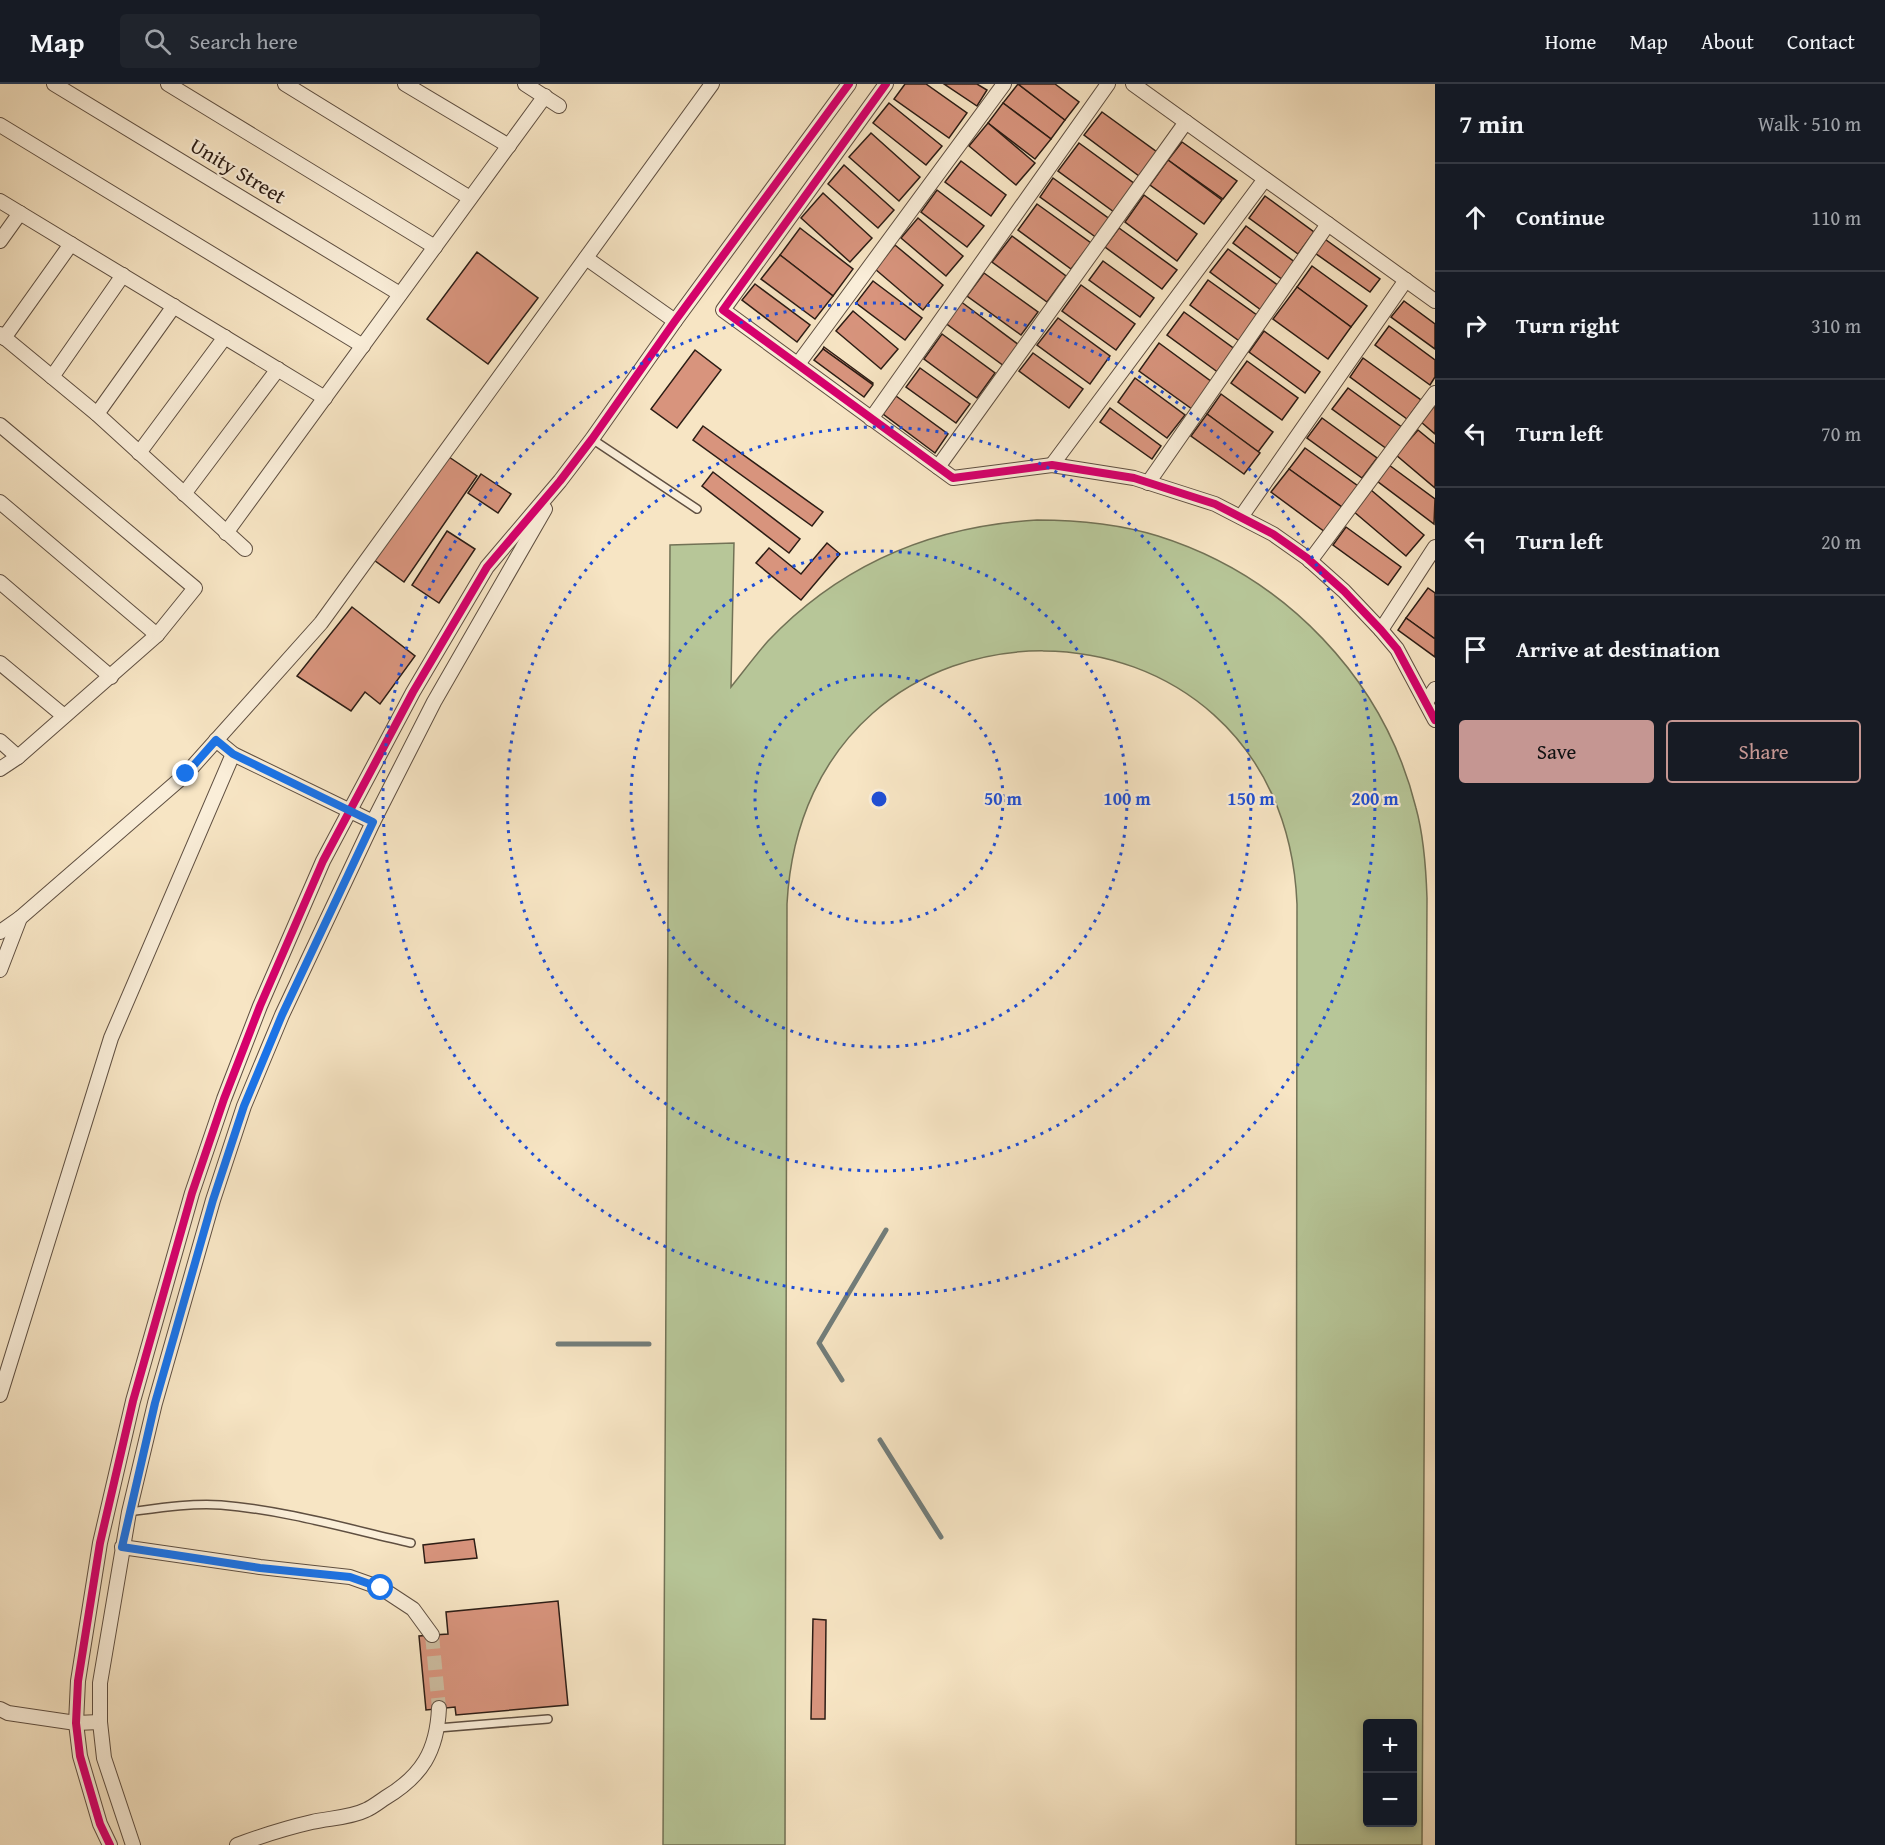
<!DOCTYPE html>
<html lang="en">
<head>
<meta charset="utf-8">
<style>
	:root { --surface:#171b24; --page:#20242c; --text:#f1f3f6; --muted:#9ea1a6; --line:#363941; --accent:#c59692 }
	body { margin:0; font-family:"Gentium Book Plus",serif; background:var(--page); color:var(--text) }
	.controls { position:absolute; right:18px; bottom:18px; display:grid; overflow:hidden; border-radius:6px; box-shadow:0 3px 9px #0003 }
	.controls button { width:54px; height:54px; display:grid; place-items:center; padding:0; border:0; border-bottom:2px solid var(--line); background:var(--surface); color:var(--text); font:30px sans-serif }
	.stop { position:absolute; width:18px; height:18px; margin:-14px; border:4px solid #1a73e8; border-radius:50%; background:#fff }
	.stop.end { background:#1a73e8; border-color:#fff; box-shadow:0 2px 6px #0008 }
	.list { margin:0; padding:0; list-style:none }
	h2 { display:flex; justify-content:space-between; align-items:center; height:78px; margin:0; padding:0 24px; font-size:26px }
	h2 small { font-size:20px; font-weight:400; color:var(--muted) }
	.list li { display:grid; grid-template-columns:39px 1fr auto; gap:18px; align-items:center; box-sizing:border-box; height:108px; padding:0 24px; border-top:2px solid var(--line) }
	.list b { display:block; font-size:22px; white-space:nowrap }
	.list em { font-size:20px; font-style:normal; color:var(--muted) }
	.actions { display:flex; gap:12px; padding:18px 24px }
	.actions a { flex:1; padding:14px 0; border:2px solid var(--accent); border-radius:6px; text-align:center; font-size:21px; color:var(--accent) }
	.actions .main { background:var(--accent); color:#111 }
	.icon { flex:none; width:33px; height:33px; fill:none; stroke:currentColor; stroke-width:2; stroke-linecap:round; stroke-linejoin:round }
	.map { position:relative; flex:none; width:1435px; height:1761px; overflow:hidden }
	header { display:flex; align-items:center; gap:36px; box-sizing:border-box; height:84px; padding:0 30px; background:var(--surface); border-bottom:2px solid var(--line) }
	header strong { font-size:28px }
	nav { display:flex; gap:33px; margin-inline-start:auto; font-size:21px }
	.search { width:420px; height:54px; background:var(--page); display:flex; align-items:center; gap:15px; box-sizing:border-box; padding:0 21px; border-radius:6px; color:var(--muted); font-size:22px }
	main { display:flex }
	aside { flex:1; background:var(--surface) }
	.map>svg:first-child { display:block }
</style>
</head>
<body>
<header>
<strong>Map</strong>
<div class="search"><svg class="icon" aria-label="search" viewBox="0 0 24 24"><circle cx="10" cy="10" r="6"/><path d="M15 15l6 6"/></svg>Search here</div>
<nav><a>Home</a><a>Map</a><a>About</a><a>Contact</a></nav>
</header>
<main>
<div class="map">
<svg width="1435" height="1761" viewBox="0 0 1435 1761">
	<rect width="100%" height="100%" fill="#f7e5c4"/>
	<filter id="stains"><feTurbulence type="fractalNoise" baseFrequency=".00333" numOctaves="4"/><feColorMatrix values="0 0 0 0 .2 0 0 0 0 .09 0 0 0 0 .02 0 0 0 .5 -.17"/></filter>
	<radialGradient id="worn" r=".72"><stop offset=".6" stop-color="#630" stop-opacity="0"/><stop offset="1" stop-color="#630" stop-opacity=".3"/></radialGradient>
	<!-- green -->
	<path fill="#b7c698" stroke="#727256" stroke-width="1.5" fill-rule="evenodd" d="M1037 436C1078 436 1119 440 1158 452 1285 492 1384 595 1416 724 1424 753 1426 783 1427 814L1422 1761H1296L1297 820C1283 485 805 480 787 820L785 1761H663L670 461 734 459 731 603C743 588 755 572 768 557 841 480 933 442 1037 436ZM1368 1640H1412V1738H1368Z"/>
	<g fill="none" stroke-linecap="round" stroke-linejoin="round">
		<!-- stream -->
		<g stroke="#727d7a" stroke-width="5">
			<polyline points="558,1260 649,1260"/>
			<polyline points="842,1296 819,1259 886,1146"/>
			<polyline points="880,1356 941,1453"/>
		</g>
	</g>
	<!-- building -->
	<g fill="#d8947d" stroke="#2c1d15" stroke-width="1.5">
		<polygon points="905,0 926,0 967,29 949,54 894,15"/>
		<polygon points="944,0 977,0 987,6 977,22"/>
		<polygon points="1018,0 1065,36 1051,55 1003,19"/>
		<polygon points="1018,0 1055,0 1079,18 1065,36"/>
		<polygon points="889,19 942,62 926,81 873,39"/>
		<polygon points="1003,19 1051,55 1035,75 988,39"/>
		<polygon points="1102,28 1157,68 1139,92 1084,51"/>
		<polygon points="988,39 1035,79 1016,101 969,62"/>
		<polygon points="871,49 920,93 899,117 849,73"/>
		<polygon points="1182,58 1237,97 1223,115 1168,76"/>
		<polygon points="1079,59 1135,100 1114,128 1058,87"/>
		<polygon points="1168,76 1222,116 1204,140 1150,101"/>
		<polygon points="961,77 1006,111 991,132 945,98"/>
		<polygon points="844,81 894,126 878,144 828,100"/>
		<polygon points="1053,94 1111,136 1097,154 1040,113"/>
		<polygon points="937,106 984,142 967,163 921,128"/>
		<polygon points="823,109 872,154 850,178 801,134"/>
		<polygon points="1144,111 1197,150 1177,177 1125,138"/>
		<polygon points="1265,112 1314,148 1298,170 1249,134"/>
		<polygon points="1037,120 1091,159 1071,185 1018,146"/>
		<polygon points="918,134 963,172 946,192 901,154"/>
		<polygon points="1246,142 1296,179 1283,196 1233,159"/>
		<polygon points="800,144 853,185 833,212 780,171"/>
		<polygon points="1119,144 1177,186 1162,205 1105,163"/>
		<polygon points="1012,152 1066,192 1047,218 992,178"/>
		<polygon points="1322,153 1380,195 1370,208 1312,167"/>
		<polygon points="895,161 943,201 923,226 875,185"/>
		<polygon points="1228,165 1279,202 1261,226 1210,188"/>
		<polygon points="477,168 538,214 488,280 427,235"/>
		<polygon points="780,171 833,212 815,235 761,195"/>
		<polygon points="1103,177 1154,214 1140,233 1089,196"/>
		<polygon points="1312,182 1367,222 1351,243 1297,203"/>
		<polygon points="984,189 1038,228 1021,251 967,212"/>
		<polygon points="1208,196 1261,234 1242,259 1190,221"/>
		<polygon points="873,197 922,234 905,256 856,219"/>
		<polygon points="755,200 810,241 797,258 742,216"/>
		<polygon points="1081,201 1135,240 1116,266 1062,227"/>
		<polygon points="1297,203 1351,243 1328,275 1273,235"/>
		<polygon points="960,217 1019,261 1004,282 944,238"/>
		<polygon points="1404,217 1435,240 1435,265 1391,233"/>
		<polygon points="853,227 898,265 881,285 836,247"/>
		<polygon points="1184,228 1236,266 1219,289 1167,251"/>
		<polygon points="1058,234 1110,272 1090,300 1037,261"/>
		<polygon points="1389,242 1435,276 1435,293 1430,301 1375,261"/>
		<polygon points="1264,247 1320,288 1305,309 1249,268"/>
		<polygon points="942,250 995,289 977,314 924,275"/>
		<polygon points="1159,259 1212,298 1192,325 1139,287"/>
		<polygon points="824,263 873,299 872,300 823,265"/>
		<polygon points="823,265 873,301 864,313 814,276"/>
		<polygon points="695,266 721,286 677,344 651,325"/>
		<polygon points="1033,269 1083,305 1069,324 1019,287"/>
		<polygon points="1363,274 1421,316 1407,335 1350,293"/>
		<polygon points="1247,277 1298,314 1282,336 1231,299"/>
		<polygon points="920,284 970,320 956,339 906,303"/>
		<polygon points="1135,294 1185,331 1167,354 1118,318"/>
		<polygon points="1348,304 1403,344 1387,365 1332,325"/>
		<polygon points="1221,310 1273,348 1258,368 1207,330"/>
		<polygon points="896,312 948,350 935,369 883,330"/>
		<polygon points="1435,321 1435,350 1421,338"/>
		<polygon points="1110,324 1161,362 1152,375 1100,338"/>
		<polygon points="1207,330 1260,369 1244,390 1191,352"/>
		<polygon points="1322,334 1377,374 1362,394 1307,354"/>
		<polygon points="703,342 823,428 812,442 693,356"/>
		<polygon points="1418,346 1435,360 1435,404 1396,371"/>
		<polygon points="1305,364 1358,402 1342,423 1289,385"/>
		<polygon points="449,373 477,392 404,498 374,476"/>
		<polygon points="1389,381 1435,415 1434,440 1377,397"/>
		<polygon points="1289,385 1343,424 1325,448 1271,408"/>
		<polygon points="713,388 800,455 789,469 702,402"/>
		<polygon points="481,390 511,410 498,429 468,409"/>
		<polygon points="1371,406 1424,451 1406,472 1353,427"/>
		<polygon points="1346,443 1401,483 1388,501 1333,461"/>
		<polygon points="447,447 475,465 439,519 412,501"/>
		<polygon points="827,459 840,470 801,516 756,479 769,464 801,490"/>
		<polygon points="1428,504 1435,509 1435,555 1406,534"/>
		<polygon points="352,523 415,572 380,620 365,608 351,627 297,592"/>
		<polygon points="1406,534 1435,555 1435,573 1398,546"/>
		<polygon points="474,1455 477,1474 425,1479 423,1461"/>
		<polygon points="558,1517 568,1621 456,1631 455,1623 426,1626 419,1552 448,1550 446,1528"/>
		<polygon points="813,1535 826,1536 825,1635 811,1635"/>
	</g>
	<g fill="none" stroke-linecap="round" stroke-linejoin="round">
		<!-- street-tunnel -->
		<polyline stroke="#cebda1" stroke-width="14" stroke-dasharray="14 7" stroke-linecap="butt" points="432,1551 439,1624"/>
		<!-- lane casing -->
		<g stroke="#5f4f41" stroke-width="10">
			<g id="lane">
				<polyline points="592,355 697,425"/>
				<path d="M129 1428C159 1424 190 1419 221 1421 284 1426 349 1445 411 1459"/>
				<polyline points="438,1644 548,1635"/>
			</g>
		</g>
		<!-- street casing -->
		<g stroke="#5f4f41" stroke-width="16">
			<g id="street">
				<polyline points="54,0 400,210"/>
				<polyline points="168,0 435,163"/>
				<polyline points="285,0 470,114"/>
				<polyline points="405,0 509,62"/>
				<polyline points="525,0 559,22"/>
				<polyline points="886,0 723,226 953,394 1052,381 1134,394 1215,420 1273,450 1307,474 1344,507 1381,546 1397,565 1435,636"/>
				<polyline points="1133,0 1435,217"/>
				<polyline points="0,41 363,262"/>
				<polyline points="0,117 325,314"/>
				<polyline points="0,157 20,129"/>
				<polyline points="586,174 675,237"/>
				<polyline points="0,250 97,330 245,465"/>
				<polyline points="4,254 71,160"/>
				<polyline points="798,280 1004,0"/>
				<polyline points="52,293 123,191"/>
				<polyline points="97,330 174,222"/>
				<polyline points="871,335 1108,0"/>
				<polyline points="0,341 195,504 157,551 18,673 0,685"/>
				<polyline points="139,369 225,253"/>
				<polyline points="1052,381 1265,95"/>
				<polyline points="938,383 1186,38"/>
				<polyline points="1148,399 1328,140"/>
				<polyline points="184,410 278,285"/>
				<polyline points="0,418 157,551"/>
				<polyline points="1241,433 1406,196"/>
				<polyline points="226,449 545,12"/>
				<polyline points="1310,477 1435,309"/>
				<polyline points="0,498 111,593"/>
				<polyline points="1381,546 1435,463"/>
				<polyline points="0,579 64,632"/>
				<polyline points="1426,618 1435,605"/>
				<polyline points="216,656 233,670 373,738"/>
				<polyline points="0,657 18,673"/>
				<polyline points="0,848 20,834"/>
				<polyline points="0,886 20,834 186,690 321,539 712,0"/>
				<polyline points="0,1311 111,954 233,670"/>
				<polyline points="122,1463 260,1483 350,1493 381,1504 413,1525 432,1551"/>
				<polyline points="0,1625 8,1629 76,1639 100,1638"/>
				<polyline points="110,1761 100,1740 80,1672 76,1639 78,1597 100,1459 133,1317 192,1109 224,1015 260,922 323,777 413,608 487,483 560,397 592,355 675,237 849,0"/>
				<polyline points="133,1761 104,1674 100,1638 100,1599 129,1428 155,1319 213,1116 244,1022 282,931 373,738 434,618 545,425"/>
				<path d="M237 1761C261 1752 286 1744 312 1738 329 1734 350 1734 366 1726 373 1723 379 1718 385 1714 422 1692 437 1667 439 1624"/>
			</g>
		</g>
		<!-- lane -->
		<use href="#lane" stroke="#faeed9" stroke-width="7"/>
		<!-- street -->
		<use href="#street" stroke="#faeed9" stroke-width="14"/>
		<!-- cycleway casing -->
		<g stroke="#faeed9" stroke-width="11">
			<g id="cycleway">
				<polyline points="886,0 723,226 953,394 1052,381 1134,394 1215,420 1273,450 1307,474 1344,507 1381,546 1397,565 1435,636"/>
				<polyline points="110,1761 100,1740 80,1672 76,1639 78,1597 100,1459 133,1317 192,1109 224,1015 260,922 323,777 413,608 487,483 560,397 592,355 675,237 849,0"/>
			</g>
		</g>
		<!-- cycleway -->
		<use href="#cycleway" stroke="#d6006c" stroke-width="8"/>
	</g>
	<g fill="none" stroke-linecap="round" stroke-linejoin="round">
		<!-- route -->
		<polyline stroke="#1a73e8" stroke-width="8" points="186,690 216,656 233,670 373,738 282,931 244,1022 213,1116 155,1319 122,1463 260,1484 350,1493 381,1504"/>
	</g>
	<!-- distance rings -->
	<g fill="none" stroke="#1d4ed8" stroke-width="3" stroke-dasharray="3 6">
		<circle cx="879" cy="715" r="124"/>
		<circle cx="879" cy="715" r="248"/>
		<circle cx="879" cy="715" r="372"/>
		<circle cx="879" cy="715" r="496"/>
	</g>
	<g text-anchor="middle" stroke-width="4.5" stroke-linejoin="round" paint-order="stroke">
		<!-- street labels -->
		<g font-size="21" fill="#2c1d15" stroke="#faeed9">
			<text transform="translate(238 87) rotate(31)" y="7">Unity Street</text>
		</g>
	</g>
	<circle cx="879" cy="715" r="9" fill="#1d4ed8" stroke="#faeed9" stroke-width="3"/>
	<g font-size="18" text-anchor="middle" font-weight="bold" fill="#1d4ed8" stroke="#faeed9" stroke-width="4.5" stroke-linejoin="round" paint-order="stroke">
		<text x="1003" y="721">50 m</text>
		<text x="1127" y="721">100 m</text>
		<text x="1251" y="721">150 m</text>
		<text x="1375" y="721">200 m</text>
	</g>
	<rect width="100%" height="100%" filter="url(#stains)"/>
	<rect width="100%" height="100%" fill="url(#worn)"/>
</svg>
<div class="controls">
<button>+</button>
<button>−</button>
</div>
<div class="stop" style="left:381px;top:1504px"></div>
<div class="stop end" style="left:186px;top:690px"></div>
</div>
<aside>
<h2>7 min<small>Walk · 510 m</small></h2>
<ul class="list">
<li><svg class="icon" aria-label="ahead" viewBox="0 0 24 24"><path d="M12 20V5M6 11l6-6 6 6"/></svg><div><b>Continue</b></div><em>110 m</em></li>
<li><svg class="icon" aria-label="right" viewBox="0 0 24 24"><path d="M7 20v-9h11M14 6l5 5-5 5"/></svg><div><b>Turn right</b></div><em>310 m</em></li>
<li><svg class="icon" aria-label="left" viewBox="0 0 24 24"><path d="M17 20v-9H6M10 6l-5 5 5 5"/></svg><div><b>Turn left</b></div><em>70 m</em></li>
<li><svg class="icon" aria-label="left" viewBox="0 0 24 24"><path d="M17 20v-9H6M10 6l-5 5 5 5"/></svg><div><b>Turn left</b></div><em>20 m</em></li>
<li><svg class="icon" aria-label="arrive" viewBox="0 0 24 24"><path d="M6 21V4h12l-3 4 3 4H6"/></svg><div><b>Arrive at destination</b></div></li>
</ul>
<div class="actions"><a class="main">Save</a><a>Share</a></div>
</aside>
</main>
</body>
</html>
